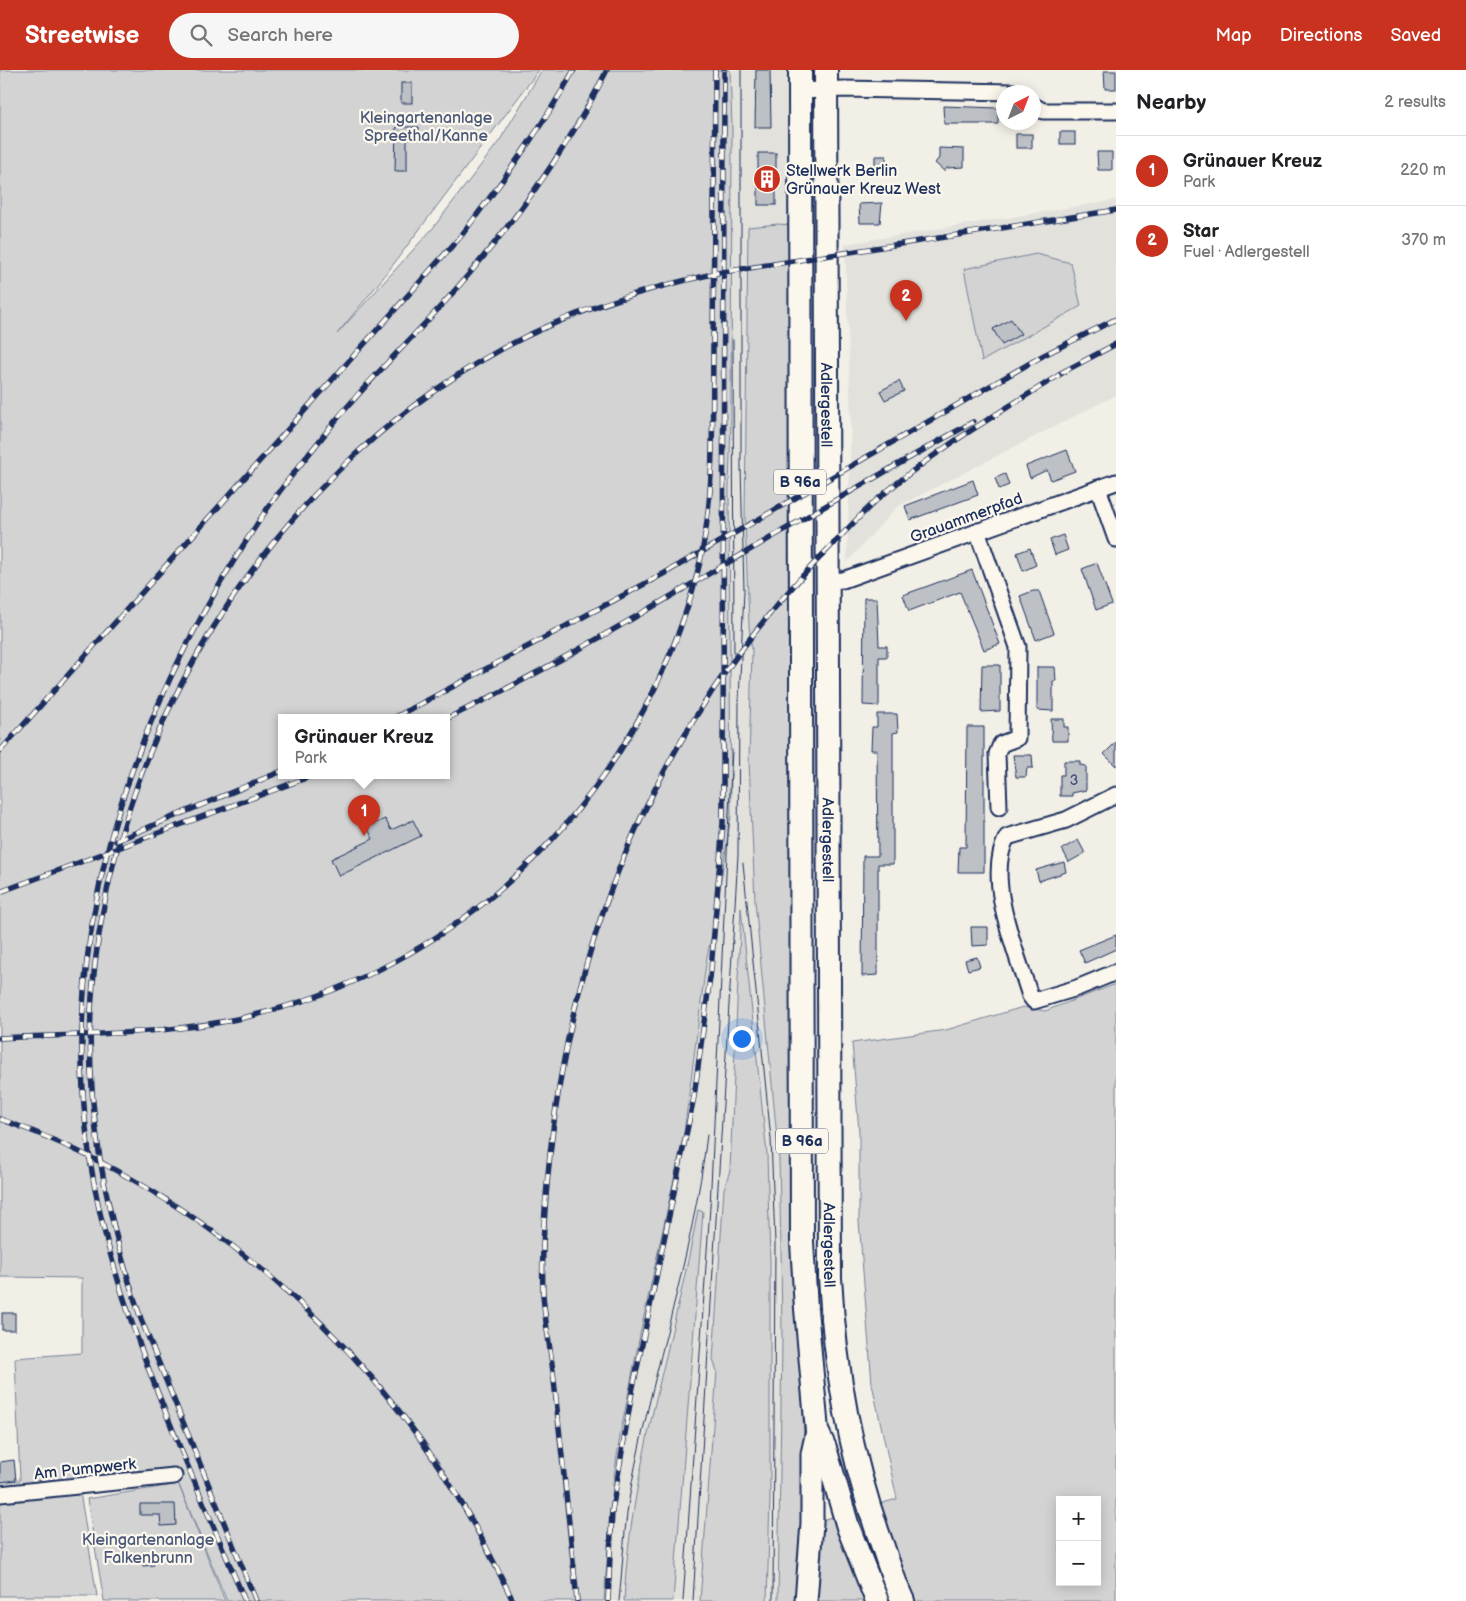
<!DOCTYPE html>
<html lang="en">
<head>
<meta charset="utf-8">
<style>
	:root { --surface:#fff; --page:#f6f6f6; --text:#202124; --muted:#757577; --line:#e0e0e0; --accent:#c8321e }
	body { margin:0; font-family:"Balsamiq Sans",sans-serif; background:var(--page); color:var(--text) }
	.controls { position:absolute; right:15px; bottom:15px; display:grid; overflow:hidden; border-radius:0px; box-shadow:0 2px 12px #0003 }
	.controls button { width:45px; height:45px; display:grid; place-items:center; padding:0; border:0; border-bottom:1px solid var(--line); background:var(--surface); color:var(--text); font:25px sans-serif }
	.compass { position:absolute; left:996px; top:15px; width:45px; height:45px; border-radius:50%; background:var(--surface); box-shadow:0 2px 12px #0003; rotate:42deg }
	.you { position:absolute; left:741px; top:968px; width:18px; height:18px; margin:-12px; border:4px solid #fff; border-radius:50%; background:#1a73e8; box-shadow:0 0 0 8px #1a73e833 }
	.badge { display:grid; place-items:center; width:32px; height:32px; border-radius:50%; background:var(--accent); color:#fff; font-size:16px; font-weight:700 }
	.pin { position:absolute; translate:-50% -41px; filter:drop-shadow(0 1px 2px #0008) }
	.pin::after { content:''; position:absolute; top:26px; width:18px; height:15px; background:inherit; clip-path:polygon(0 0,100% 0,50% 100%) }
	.popup { position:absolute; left:278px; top:644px; width:172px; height:65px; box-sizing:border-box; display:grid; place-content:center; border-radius:0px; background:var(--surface); filter:drop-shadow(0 1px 4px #0005); font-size:16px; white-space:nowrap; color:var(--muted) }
	.popup b { font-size:19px; color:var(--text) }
	.popup::after { content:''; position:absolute; left:50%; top:100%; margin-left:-10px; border:10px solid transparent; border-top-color:var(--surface) }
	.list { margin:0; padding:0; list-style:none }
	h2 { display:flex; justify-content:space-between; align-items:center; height:65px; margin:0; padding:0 20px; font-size:21px }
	h2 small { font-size:16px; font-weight:400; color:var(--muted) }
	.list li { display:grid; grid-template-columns:32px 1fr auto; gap:15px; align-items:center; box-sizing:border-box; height:70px; padding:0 20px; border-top:1px solid var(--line) }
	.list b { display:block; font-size:19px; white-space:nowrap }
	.list p { margin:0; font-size:16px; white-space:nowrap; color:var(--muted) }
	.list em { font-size:16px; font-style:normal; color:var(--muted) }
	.icon { flex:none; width:28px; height:28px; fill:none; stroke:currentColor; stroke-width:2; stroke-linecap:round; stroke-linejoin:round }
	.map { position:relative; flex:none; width:1116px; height:1531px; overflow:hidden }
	header { display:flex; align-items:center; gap:30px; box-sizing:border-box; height:70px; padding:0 25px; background:var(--accent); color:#fff }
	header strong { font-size:24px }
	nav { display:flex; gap:28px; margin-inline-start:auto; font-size:18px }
	.search { width:350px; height:45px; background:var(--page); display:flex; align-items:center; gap:12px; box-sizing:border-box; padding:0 18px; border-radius:28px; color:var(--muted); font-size:19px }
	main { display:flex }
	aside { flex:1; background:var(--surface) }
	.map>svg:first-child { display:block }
</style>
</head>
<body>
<header>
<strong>Streetwise</strong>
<div class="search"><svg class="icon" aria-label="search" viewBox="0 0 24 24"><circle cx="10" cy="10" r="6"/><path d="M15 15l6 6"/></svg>Search here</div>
<nav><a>Map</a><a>Directions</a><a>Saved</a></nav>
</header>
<main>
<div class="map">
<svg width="1116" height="1531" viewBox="0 0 1116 1531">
	<rect width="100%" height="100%" fill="#f2efe6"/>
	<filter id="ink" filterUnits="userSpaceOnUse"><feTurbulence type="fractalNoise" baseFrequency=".02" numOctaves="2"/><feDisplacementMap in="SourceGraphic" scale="10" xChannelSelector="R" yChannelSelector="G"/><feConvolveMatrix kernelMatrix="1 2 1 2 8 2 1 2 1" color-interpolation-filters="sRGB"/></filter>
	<g filter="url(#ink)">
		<!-- built -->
		<g fill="#e2e1dc" fill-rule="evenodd">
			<path d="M599 0H612L586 52 545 118 474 208 338 360 271 445 230 506 192 569 174 607 177 609 233 513 293 442 336 394 413 328 463 294 530 258 585 235 703 198 707 0H790L791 155 748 157 745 450 749 556 752 581 749 691 755 831 779 1090 782 1272 778 1531H767L770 1428V1191L767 1084 741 843 730 1101 724 1119 713 1289 717 1301 700 1531H673L703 1142 698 1140 688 1200 637 1420 624 1531H598L605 1417 667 1131 692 976 702 876 711 809 718 668 712 667 713 637 684 679 654 736 616 823 590 901 558 1054 551 1170 553 1224 581 1531H571L542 1244 539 1163 543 1076 556 981 577 898 603 816 643 725 717 600V513L694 529 678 579 636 672 587 742 544 788 477 845 435 875 384 905 330 931 266 949 203 962 102 973 101 1047 107 1091 198 1143 295 1218 334 1257 377 1304 427 1366 480 1451 518 1531H505L469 1456 415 1371 365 1309 323 1263 245 1192 190 1153 108 1104 116 1157 142 1241 260 1531H237L121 1244 92 1152 84 1093 0 1056V1046L81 1077 75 973 0 975V962L74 959 76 896 93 800 0 834V808L103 771 110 733 156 621 196 540 261 435 330 348 448 218 510 144 554 84 579 42ZM703 218 699 478 356 647H446L447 660 496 636 681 534 669 577 628 660 579 733 535 780 470 837 429 865 378 896 322 919 265 939 201 951 101 957V927L110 841 127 788 148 780 194 771 349 705H282L281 684 130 758 134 736 156 677 183 617 241 522 300 451 344 405 386 365 444 321 472 303 538 267 612 239 670 223Z"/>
			<polygon points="1116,130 1116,325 897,437 847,492 851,350 845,174"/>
		</g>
		<!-- green -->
		<g fill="#d2d3d2" stroke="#768198" fill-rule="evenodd">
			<path d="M0 0H539L383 208 337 264 433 158 500 70 542 0H730L732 57 731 349 729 418 731 746 714 856 707 886 684 1063 641 1260 620 1366 613 1413 604 1531H227L179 1415 225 1531H104L87 1429 179 1414 172 1397 79 1416 97 1526H0V1412L20 1410 15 1288 82 1283V1208L0 1207ZM282 647H446V705H282Z"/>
			<polygon points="809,34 817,35 818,800 813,795 811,785"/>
			<polygon points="778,154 791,155 794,1209 803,1339 805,1439 798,1531 778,1531 782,1272 781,1179 779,1090 755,831 749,691 752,581 749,556 745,450 748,157"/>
			<polygon points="1036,184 1071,193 1081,236 982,291 964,199"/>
			<polygon points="741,838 767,1084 770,1191 770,1428 767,1531 700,1531 717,1301 713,1290 724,1119 730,1100"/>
			<path d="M1116 914V1531H813L822 1450 897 1429 872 1314 859 1151V1062L852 973 946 960 1023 937 1045 941ZM1060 1430H1097V1512H1060Z"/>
			<path d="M698 1140 703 1142 673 1531H624C630 1398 675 1270 698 1140Z"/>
		</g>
		<!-- building -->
		<g fill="#bdc0c4" stroke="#1b2f5e">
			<polygon points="756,0 770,0 771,57 755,57"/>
			<polygon points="1104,1 1116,1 1116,19 1105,19"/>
			<rect x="401" y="13" width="11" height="20"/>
			<polygon points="943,36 998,38 998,54 944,54"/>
			<polygon points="396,57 419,57 419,69 407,69 407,101 395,101"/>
			<rect x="1060" y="62" width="15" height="12"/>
			<rect x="1016" y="64" width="16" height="14"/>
			<polygon points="939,78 964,79 964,97 947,98 944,101 935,93 939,88"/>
			<polygon points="1097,82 1112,82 1112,100 1098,100"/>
			<rect x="758" y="83" width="18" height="52"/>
			<polygon points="875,86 886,86 886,101 875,100"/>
			<polygon points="882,133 880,153 860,153 859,134"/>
			<polygon points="1011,249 1021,264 1002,275 993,259"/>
			<polygon points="899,311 904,321 885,330 880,321"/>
			<polygon points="1067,380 1075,401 1051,410 1047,400 1030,408 1026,396"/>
			<polygon points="1005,404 1009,415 999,419 995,408"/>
			<polygon points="973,410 978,425 910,450 905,436"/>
			<polygon points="1063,465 1068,480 1055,485 1050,470"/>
			<polygon points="1030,478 1036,495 1023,501 1017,483"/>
			<polygon points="1097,493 1112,534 1096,540 1082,499"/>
			<polygon points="972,500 1000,574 984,580 960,522 909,541 903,525"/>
			<polygon points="1033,521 1039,521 1054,563 1036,570 1020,526"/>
			<polygon points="864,528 877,528 879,576 887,576 887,587 879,587 879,636 863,635"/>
			<polygon points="982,595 1000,595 1000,641 981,642"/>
			<polygon points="1037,597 1055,597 1056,611 1053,611 1053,641 1037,640"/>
			<polygon points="877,644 897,644 898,662 893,663 893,794 878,794 878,905 862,906 863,786 878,786 877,680 871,680 872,657 877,657"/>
			<polygon points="1051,649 1064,649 1064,657 1068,657 1068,671 1052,671"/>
			<polygon points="967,657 984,657 984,802 958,802 959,777 966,777"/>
			<polygon points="1116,672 1116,696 1104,684"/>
			<polygon points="1013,685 1032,685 1033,698 1027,698 1026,707 1016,707"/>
			<polygon points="1064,691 1080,691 1080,695 1086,696 1086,720 1072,723 1072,726 1060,726 1060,705 1064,705"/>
			<polygon points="385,749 391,760 413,750 421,766 339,806 331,789 373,769 367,757"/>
			<polygon points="1078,770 1085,783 1069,792 1062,779"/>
			<polygon points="1064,792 1066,802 1039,811 1036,800"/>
			<polygon points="971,857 988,857 988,875 972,876"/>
			<polygon points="1116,865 1116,879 1085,893 1079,880"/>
			<polygon points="977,887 980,897 968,900 965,890"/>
			<rect x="2" y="1243" width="13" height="17"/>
			<polygon points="14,1390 16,1410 0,1412 0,1392"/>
			<polygon points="140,1434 175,1434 176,1455 161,1456 160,1445 140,1445"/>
			<polygon points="142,1482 153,1482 154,1495 143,1496"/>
		</g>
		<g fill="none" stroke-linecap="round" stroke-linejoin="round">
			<!-- minor casing -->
			<g stroke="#1b2f5e" stroke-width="19">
				<g id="minor">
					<polyline points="801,21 843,19 1014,22"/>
					<polyline points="1034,36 1043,41 1116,41"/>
					<polyline points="1098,418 1116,469"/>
					<polyline points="977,461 1018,577 1017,668 1001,674 997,684 999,737"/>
					<polyline points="827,511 843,510 1116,412"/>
					<path d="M1116 725 1066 750 1007 767C984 809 1017 883 1030 926L1034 931 1077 918 1116 902"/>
					<polyline points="0,1424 174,1406"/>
				</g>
			</g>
			<!-- secondary casing -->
			<g stroke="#1b2f5e" stroke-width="25">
				<polyline id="secondary" points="806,1531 812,1453 812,1384 817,1361"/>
			</g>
			<!-- primary casing -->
			<g stroke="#1b2f5e" stroke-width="26">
				<g id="primary">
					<polyline points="800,0 802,1172 806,1239 817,1361 825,1378 848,1457 877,1531"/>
					<path id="s1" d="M826 0 830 1208C835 1300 851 1391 883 1477 889 1495 895 1514 903 1531"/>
				</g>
			</g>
			<!-- minor -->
			<use href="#minor" stroke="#fbf7ec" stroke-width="15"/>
			<!-- secondary -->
			<use href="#secondary" stroke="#fbf7ec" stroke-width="21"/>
			<!-- primary -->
			<use href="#primary" stroke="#fbf7ec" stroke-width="22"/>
			<!-- tram -->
			<g stroke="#1b2f5e" stroke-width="1">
				<polyline points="733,270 734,592"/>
				<polyline points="743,793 771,1069 775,1172 773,1531"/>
				<path d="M619 1531C623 1494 624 1455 631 1418 653 1299 693 1185 707 1065"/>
				<polyline points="683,1531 710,1137 732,680"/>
				<polyline points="693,1531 738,785 739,630 744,521 741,396 741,0"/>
			</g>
			<!-- rail casing -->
			<g stroke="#1b2f5e" stroke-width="5.5">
				<g id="rail">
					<polyline points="1061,303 1116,274"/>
					<polyline points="396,647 665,503 1044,285 1116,249"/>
					<path d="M446 649C532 608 613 560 695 512 787 458 880 404 973 352"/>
					<path d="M0 681 461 166C502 112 541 59 574 0"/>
					<polyline points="116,771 282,701"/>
					<polyline points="0,822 314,705"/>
					<path d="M0 968C84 964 173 965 255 945 434 900 574 783 655 618 676 573 694 526 703 477 715 411 712 344 713 278 714 185 714 93 715 0"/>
					<path d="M0 1049C189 1115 361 1261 462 1434 481 1465 497 1498 513 1531"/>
					<path d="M245 1531C195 1410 136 1287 104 1160 40 902 121 657 265 442 284 413 307 387 328 360 365 313 410 271 450 226 511 157 566 83 607 0"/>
					<path d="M256 1531 141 1249C107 1150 86 1046 91 941 105 674 265 409 500 280 568 242 642 219 717 203L1116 140"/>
					<path d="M577 1531C570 1457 562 1383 554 1310 551 1281 545 1253 543 1224 541 1172 546 1118 552 1067 579 840 670 638 832 475 847 460 861 444 878 429 935 379 1003 341 1067 300"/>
					<polyline points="608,1531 612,1441 632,1322 694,1027 711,900 723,753 724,0"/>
				</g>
			</g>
			<!-- rail -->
			<use href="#rail" stroke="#fbf7ec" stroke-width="4" stroke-dasharray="11" stroke-linecap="butt"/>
		</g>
	</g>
	<!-- icons -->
	<defs>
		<g id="building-disc" transform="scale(1.4375)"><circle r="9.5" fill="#c8321e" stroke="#fbf7ec"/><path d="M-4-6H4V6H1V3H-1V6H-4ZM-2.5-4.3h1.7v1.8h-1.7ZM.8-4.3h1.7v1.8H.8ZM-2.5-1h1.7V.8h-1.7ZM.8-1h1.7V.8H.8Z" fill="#fff"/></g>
	</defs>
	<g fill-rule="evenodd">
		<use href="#building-disc" x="767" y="109"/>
	</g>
	<g text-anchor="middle" stroke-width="4.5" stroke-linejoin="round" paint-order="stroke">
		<!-- number labels -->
		<g font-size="14" fill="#445378">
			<text x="1074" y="715">3</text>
		</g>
		<!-- shield labels -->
		<g fill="#fbf7ec" stroke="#5e6b89" stroke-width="1">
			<rect x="774" y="399.5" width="52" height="25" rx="4"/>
			<rect x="776" y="1058.5" width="52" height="25" rx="4"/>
		</g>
		<g font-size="15" font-weight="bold" fill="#1b2f5e">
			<text x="800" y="417">B 96a</text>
			<text x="802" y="1076">B 96a</text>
		</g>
		<!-- park labels -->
		<g font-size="16" fill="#49587b" stroke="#fbf7ec">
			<text x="426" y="53">Kleingartenanlage<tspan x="426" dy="18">Spreethal/Kanne</tspan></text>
			<text x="148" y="1475">Kleingartenanlage<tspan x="148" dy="18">Falkenbrunn</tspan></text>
		</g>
		<!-- poi labels -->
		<g font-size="16" fill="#1b2f5e" stroke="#fbf7ec" text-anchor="start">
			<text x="786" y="106">Stellwerk Berlin<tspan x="786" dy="18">Grünauer Kreuz West</tspan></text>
		</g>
		<!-- street labels -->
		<g font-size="16" fill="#1b2f5e" stroke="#fbf7ec">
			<text dy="6" stroke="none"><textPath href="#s1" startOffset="335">Adlergestell</textPath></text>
			<text transform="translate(966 447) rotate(-20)" y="6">Grauammerpfad</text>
			<text dy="6" stroke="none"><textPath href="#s1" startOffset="770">Adlergestell</textPath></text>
			<text dy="6" stroke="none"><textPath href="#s1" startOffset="1175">Adlergestell</textPath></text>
			<text transform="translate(85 1398) rotate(-6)" y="6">Am Pumpwerk</text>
		</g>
	</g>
</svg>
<div class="controls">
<button>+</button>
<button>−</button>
</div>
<svg class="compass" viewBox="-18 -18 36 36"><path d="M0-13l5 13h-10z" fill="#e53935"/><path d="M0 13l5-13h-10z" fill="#757577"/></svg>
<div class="you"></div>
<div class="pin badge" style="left:364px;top:766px">1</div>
<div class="popup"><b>Grünauer Kreuz</b>Park</div>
<div class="pin badge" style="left:906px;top:251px">2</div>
</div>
<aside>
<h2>Nearby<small>2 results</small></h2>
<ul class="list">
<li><span class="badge">1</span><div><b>Grünauer Kreuz</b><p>Park</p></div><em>220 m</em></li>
<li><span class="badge">2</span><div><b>Star</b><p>Fuel · Adlergestell</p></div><em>370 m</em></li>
</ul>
</aside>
</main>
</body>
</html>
